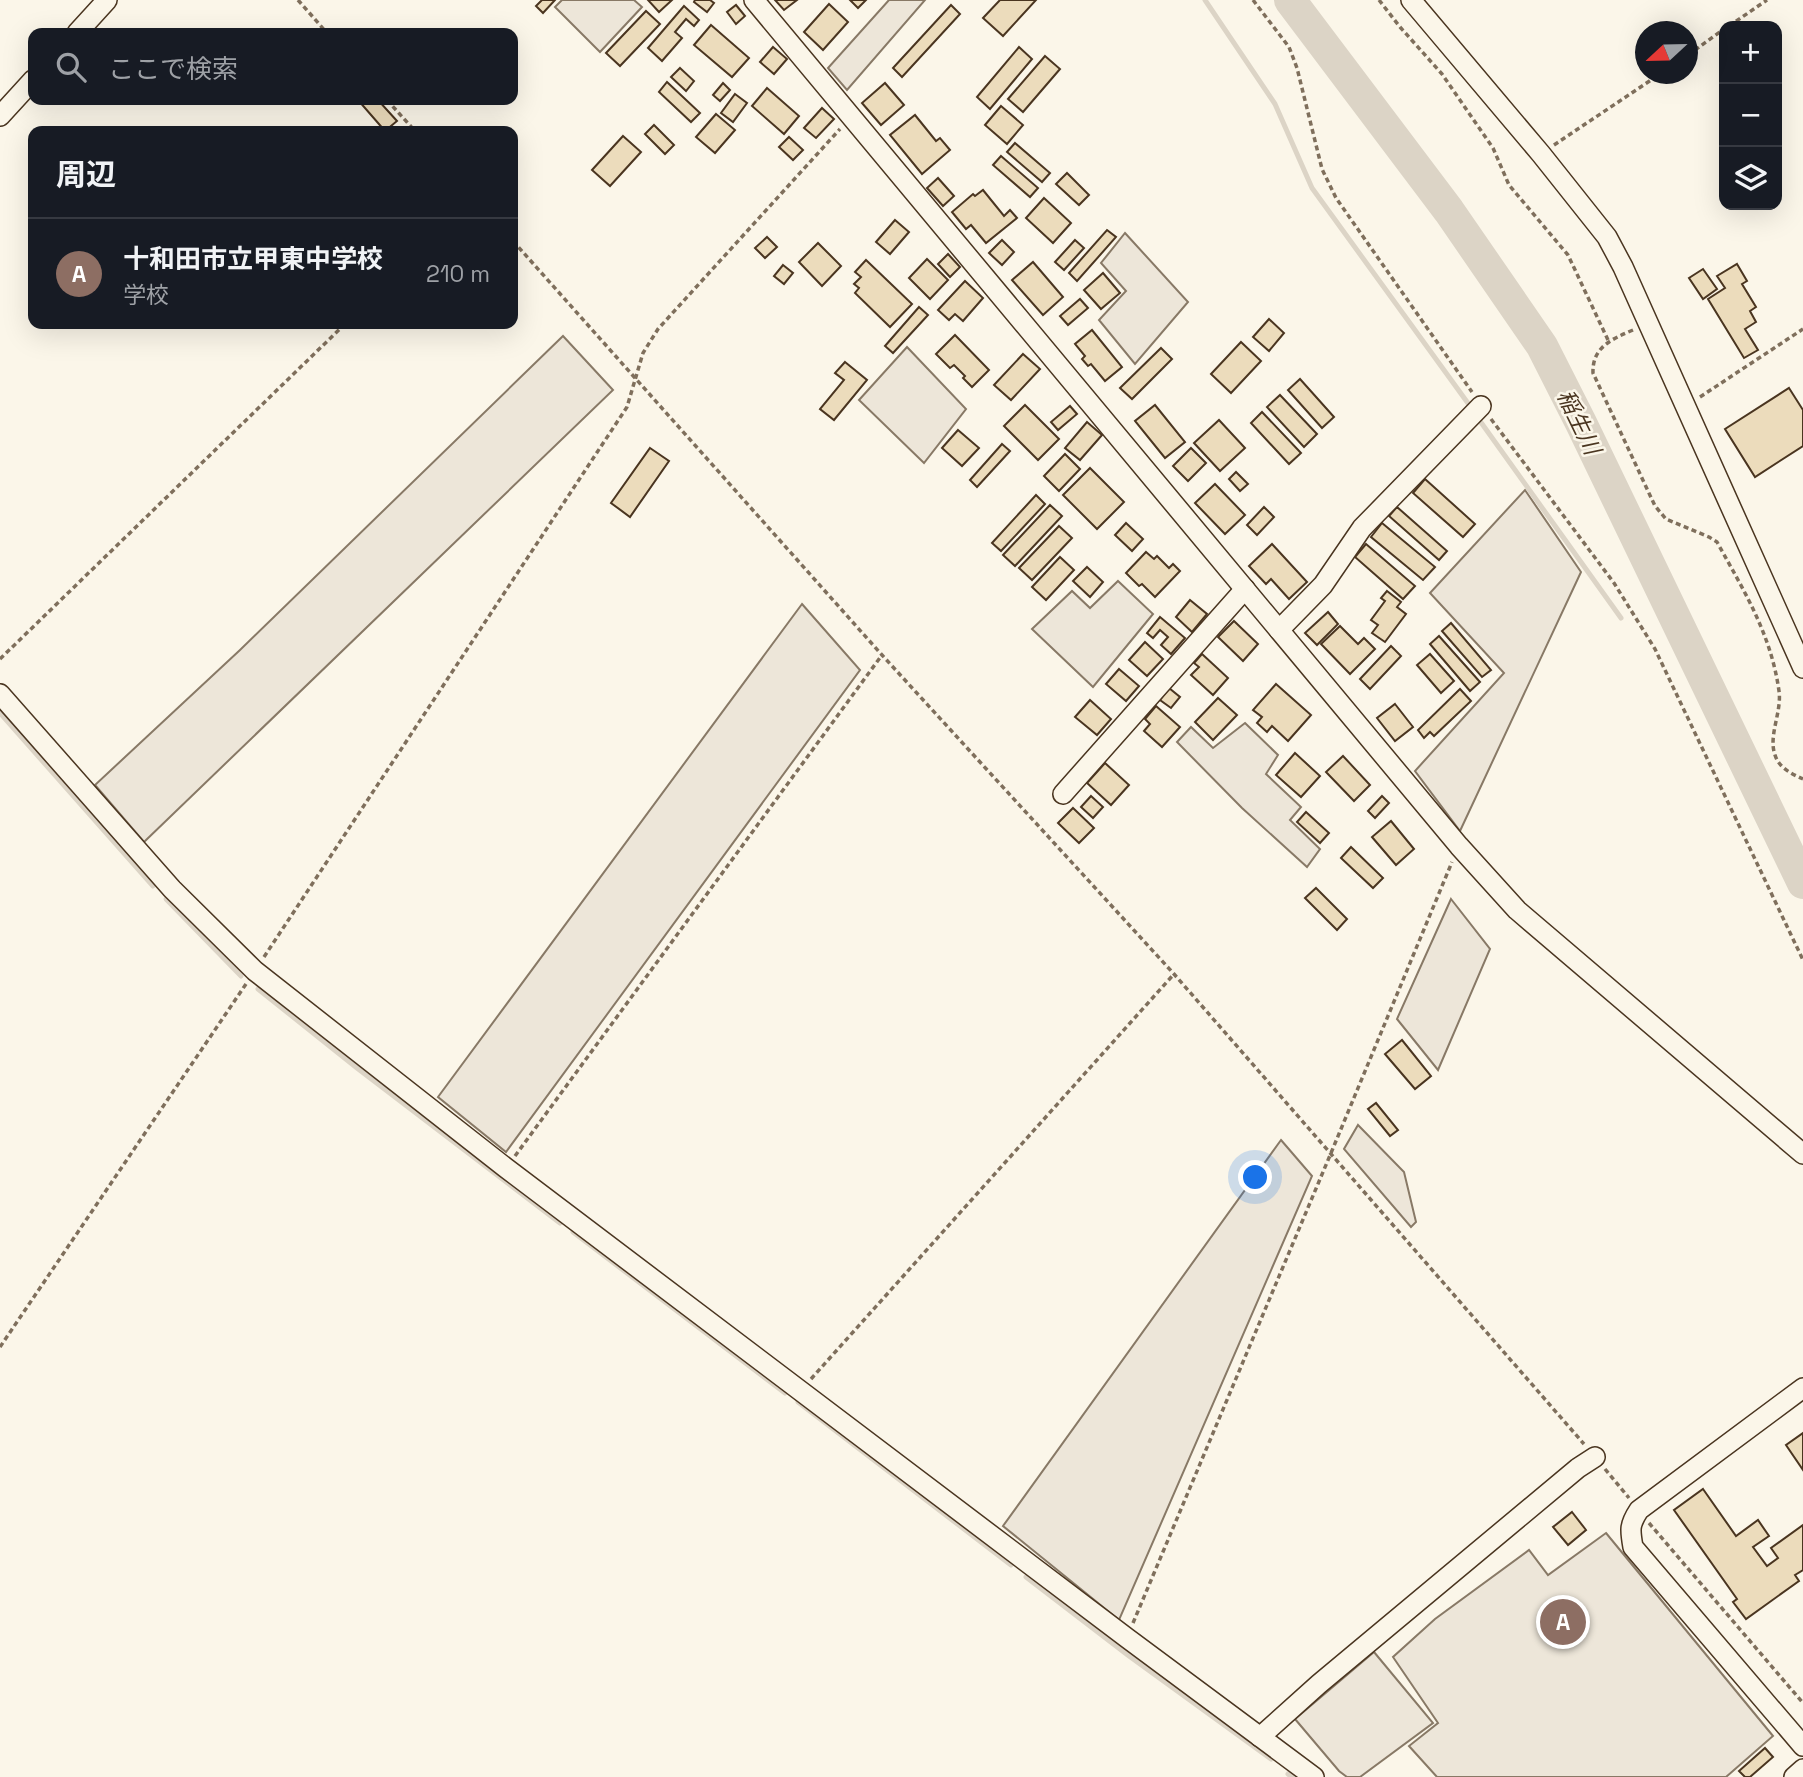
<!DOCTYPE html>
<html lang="ja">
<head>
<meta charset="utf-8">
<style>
	:root { --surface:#171b24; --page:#242831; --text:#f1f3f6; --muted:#9ea1a6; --line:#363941; --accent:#c62828 }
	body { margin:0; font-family:"Space Grotesk","Noto Sans JP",sans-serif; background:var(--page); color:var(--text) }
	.controls { position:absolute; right:21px; top:21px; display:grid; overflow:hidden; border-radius:14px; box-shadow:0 7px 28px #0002 }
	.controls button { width:63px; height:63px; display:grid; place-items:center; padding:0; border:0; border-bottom:2px solid var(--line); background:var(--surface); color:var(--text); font:35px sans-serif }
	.compass { position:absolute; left:1635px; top:21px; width:63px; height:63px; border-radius:50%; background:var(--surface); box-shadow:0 7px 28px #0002; rotate:248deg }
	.you { position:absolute; left:1256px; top:1178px; width:24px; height:24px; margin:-18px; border:5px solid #fff; border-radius:50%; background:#1a73e8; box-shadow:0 0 0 10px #1a73e833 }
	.badge { display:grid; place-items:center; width:46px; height:46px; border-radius:50%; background:var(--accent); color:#fff; font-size:23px; font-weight:700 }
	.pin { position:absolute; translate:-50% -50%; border:4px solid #fff; box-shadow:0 2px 7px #0006 }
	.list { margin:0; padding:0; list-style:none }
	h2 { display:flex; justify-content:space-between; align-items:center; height:91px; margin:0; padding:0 28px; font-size:30px }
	h2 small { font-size:23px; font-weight:400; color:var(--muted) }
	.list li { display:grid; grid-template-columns:46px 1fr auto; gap:21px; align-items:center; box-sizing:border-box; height:112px; padding:0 28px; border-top:2px solid var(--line) }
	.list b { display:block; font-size:26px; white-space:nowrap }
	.list p { margin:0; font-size:23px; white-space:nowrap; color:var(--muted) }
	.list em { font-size:23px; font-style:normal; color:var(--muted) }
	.icon { flex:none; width:38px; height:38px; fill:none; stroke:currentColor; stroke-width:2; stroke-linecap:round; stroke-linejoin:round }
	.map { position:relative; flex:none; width:1803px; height:1777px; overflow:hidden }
	.search { position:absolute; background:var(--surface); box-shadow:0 7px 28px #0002; left:28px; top:28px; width:490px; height:77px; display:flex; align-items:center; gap:18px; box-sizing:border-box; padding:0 24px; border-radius:14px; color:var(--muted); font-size:26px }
	.panel { position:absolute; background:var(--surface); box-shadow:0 7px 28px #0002; left:28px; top:126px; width:490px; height:203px; border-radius:14px }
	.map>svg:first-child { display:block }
</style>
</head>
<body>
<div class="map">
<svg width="1803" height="1777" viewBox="0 0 1803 1777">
	<rect width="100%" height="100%" fill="#fbf6e9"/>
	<!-- green -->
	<g fill="#ede6d9" stroke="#887966" stroke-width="2">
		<polygon points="562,0 634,0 642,7 600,52 555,7"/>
		<polygon points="889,0 925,0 847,90 828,68"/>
		<polygon points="1125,233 1188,302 1135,364 1099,320 1126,291 1101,263"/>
		<polygon points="563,336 613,390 144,842 95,785 240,650"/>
		<polygon points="907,347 966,409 924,463 859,400"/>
		<polygon points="1525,490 1581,572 1460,831 1415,771 1504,673 1430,593"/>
		<polygon points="1118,581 1153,614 1093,687 1032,629 1072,591 1090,608"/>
		<polygon points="802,604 860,670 506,1152 438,1097"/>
		<polygon points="1245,723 1278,755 1266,774 1301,807 1290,820 1320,849 1307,867 1242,808 1177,742 1191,727 1213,748"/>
		<polygon points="1451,899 1490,949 1438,1070 1397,1019"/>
		<polygon points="1358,1125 1404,1172 1416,1222 1411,1227 1344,1149"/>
		<polygon points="1281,1140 1312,1176 1119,1620 1003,1526"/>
		<polygon points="1606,1533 1773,1736 1726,1777 1437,1777 1409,1746 1438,1723 1393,1657 1435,1619 1529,1550 1548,1575"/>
		<polygon points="1374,1652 1433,1723 1360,1777 1347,1777 1339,1771 1295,1719"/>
	</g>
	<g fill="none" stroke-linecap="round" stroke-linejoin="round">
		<!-- stream -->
		<g stroke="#dcd4c6" stroke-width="5">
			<polyline points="1205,0 1275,104 1312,188 1470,406"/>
			<polyline points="1480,421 1621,618"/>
			<polyline points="0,713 153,886"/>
			<polyline points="166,899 241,976"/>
			<polyline points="258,989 357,1068 560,1223"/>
			<polyline points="573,1232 785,1393"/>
			<polyline points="798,1402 1011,1565"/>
			<polyline points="1026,1577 1129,1656 1271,1759"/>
			<polyline points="1288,1774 1292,1777"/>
		</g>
		<!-- river -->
		<polyline stroke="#dcd4c6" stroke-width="32" points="1290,0 1449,211 1542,346 1581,423 1803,883"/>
	</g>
	<!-- building -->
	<g fill="#ecdcbc" stroke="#4a3520" stroke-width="2">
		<polygon points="542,0 555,0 543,13 536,6"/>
		<polygon points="648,0 672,0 659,12"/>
		<polygon points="695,0 710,0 714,3 707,12 694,2"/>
		<polygon points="775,0 797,0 784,10"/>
		<polygon points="850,0 866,0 858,8"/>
		<polygon points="1000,0 1036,0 1003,36 983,18"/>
		<polygon points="829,4 848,22 823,50 804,32"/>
		<polygon points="736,5 745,16 736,24 727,12"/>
		<polygon points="951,5 960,14 902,77 893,68"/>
		<polygon points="684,6 699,20 694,26 686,19 675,32 682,38 662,61 648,48"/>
		<polygon points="646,11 660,24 620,66 606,53"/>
		<polygon points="711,25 749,58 732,77 694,45"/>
		<polygon points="773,47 787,59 774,74 760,62"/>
		<polygon points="1019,47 1032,59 990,109 977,97"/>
		<polygon points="1045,56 1060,69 1023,112 1008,99"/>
		<polygon points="680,68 694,81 686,91 671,77"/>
		<polygon points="667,82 700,113 691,122 659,92"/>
		<polygon points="723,83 730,90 720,101 713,95"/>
		<polygon points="885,83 904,105 881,125 862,103"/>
		<polygon points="767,88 799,116 784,134 752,106"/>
		<polygon points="735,94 747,103 733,122 721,113"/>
		<polygon points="358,100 378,100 397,121 385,131"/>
		<polygon points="1001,106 1023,125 1007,144 985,125"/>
		<polygon points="822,108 834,119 816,138 804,128"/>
		<polygon points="716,114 735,130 715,153 696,137"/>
		<polygon points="915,115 936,141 940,138 950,150 922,174 890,135"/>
		<polygon points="654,125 674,145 665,154 645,134"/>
		<polygon points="623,136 641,152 610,186 592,170"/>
		<polygon points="789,137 803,150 793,160 779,147"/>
		<polygon points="1015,143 1050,173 1042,182 1007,152"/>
		<polygon points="1001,156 1038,188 1030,197 993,165"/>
		<polygon points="1067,173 1089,195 1079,205 1056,184"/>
		<polygon points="938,178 954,196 943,206 927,188"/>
		<polygon points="983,190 1004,216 1010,210 1017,218 986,243 971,225 966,229 952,212 973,194 975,196"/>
		<polygon points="1044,198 1071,223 1053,243 1026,218"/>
		<polygon points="895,220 909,232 890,254 876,242"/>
		<polygon points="1107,230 1116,237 1077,281 1069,273"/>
		<polygon points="767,237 777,247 765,258 755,248"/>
		<polygon points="1002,240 1014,252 1002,265 989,253"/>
		<polygon points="1075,240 1084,248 1064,270 1055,262"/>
		<polygon points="818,243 841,266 822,286 799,262"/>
		<polygon points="948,254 960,267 950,277 938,264"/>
		<polygon points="927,259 948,280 930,299 909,278"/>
		<polygon points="866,260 912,304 890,327 855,293 859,288 854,284 861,277 855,272"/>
		<polygon points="1033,262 1063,297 1043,315 1012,280"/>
		<polygon points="1737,264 1747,281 1742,284 1756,307 1750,311 1756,322 1745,329 1758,350 1744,358 1708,299 1725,288 1717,276"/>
		<polygon points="783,265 793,273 784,284 774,276"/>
		<polygon points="1703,269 1717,289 1703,299 1689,278"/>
		<polygon points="1103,273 1120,293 1101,309 1084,290"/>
		<polygon points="965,281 983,298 963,321 955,314 949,320 938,310"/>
		<polygon points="1080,299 1088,308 1068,325 1060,316"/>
		<polygon points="919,307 928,315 893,353 885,346"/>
		<polygon points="1269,319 1284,333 1269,351 1253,337"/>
		<polygon points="1092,330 1122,367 1105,381 1091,364 1088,366 1082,359 1085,356 1075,344"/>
		<polygon points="955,335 989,370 972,387 963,378 965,376 954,365 950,368 936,354"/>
		<polygon points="1241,342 1261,361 1231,393 1211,374"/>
		<polygon points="1161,348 1172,359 1132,399 1120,388"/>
		<polygon points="1023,354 1040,369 1011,400 994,385"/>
		<polygon points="845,362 867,380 834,420 820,409 844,380 835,373"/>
		<polygon points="1300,379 1334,417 1322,428 1288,390"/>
		<polygon points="1789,388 1803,410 1803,446 1755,477 1725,429"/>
		<polygon points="1280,395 1317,434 1304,447 1267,407"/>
		<polygon points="1025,405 1059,439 1038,460 1004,426"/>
		<polygon points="1155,405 1185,442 1165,458 1135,421"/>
		<polygon points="1070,406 1077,414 1058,430 1051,422"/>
		<polygon points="1262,412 1301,453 1289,464 1251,423"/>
		<polygon points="1219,420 1245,448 1220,471 1194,443"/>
		<polygon points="1087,422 1102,435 1080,460 1065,448"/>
		<polygon points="958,430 979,448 962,466 942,448"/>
		<polygon points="1002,444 1010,451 977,487 970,480"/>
		<polygon points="650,448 669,461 630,517 611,503"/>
		<polygon points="1191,448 1206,463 1188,481 1173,466"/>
		<polygon points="1065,454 1080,469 1059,491 1044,476"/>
		<polygon points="1090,468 1124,502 1097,529 1063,495"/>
		<polygon points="1236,472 1248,484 1240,491 1229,479"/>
		<polygon points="1425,479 1475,524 1463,537 1413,493"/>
		<polygon points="1215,484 1245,515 1225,534 1195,503"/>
		<polygon points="1036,495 1045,504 1001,551 992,543"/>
		<polygon points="1050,505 1062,516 1015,566 1003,555"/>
		<polygon points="1264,507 1274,517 1257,535 1247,525"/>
		<polygon points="1397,507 1447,551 1439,560 1389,516"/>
		<polygon points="1126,523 1143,539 1132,551 1115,535"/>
		<polygon points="1382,523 1435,567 1423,580 1371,537"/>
		<polygon points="1059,526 1072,538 1032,580 1019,568"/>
		<polygon points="1272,544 1307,582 1289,599 1271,579 1266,584 1249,566"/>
		<polygon points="1366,544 1415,586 1403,599 1355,557"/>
		<polygon points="1146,552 1154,559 1157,556 1169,568 1173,564 1180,571 1155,597 1142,584 1139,586 1126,573"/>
		<polygon points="1060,557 1074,570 1046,600 1032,587"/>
		<polygon points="1087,567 1103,582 1090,597 1073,581"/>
		<polygon points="1387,591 1401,602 1397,607 1406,614 1385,642 1372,633 1378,625 1371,620 1385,601 1381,598"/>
		<polygon points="1190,600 1207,614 1192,632 1176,617"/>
		<polygon points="1328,612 1338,624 1317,645 1305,633"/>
		<polygon points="1160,617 1185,638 1171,654 1161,645 1168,637 1160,630 1153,638 1147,633"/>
		<polygon points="1234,621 1258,644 1243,661 1218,637"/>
		<polygon points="1451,623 1491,670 1482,677 1442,631"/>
		<polygon points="1340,626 1358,644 1364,638 1375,649 1350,674 1321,644"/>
		<polygon points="1439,636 1480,682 1470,691 1430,644"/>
		<polygon points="1145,642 1163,659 1147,676 1129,660"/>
		<polygon points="1391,646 1401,656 1370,689 1360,679"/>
		<polygon points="1202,654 1228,678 1213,695 1191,675 1199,667 1194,663"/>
		<polygon points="1430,654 1454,681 1441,693 1417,665"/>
		<polygon points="1119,669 1139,686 1126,701 1106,684"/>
		<polygon points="1276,684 1311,715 1288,741 1272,726 1267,732 1257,723 1262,717 1253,710"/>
		<polygon points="1169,688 1180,697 1171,708 1160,700"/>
		<polygon points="1460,689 1471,701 1434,736 1430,732 1424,738 1418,730"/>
		<polygon points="1218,698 1237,715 1213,740 1195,722"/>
		<polygon points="1090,700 1111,719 1097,735 1075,717"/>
		<polygon points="1395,704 1413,727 1395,741 1377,718"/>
		<polygon points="1156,706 1180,727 1162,747 1144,731 1150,724 1145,719"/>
		<polygon points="1295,753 1320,776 1301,797 1276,775"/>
		<polygon points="1343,756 1370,785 1354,801 1326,772"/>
		<polygon points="1105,763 1129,785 1111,805 1087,783"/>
		<polygon points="1091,796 1103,807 1093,818 1081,807"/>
		<polygon points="1382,796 1389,803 1375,818 1368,811"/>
		<polygon points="1073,808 1094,828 1079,843 1058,823"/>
		<polygon points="1306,812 1329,833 1320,843 1297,822"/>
		<polygon points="1391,821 1414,849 1396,865 1372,837"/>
		<polygon points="1351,847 1383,878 1373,888 1341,858"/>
		<polygon points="1316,888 1347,919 1337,930 1305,898"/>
		<polygon points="1402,1040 1431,1076 1415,1089 1385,1054"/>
		<polygon points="1376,1103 1398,1130 1390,1136 1368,1109"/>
		<polygon points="1803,1433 1803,1470 1786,1445"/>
		<polygon points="1703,1489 1736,1536 1758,1520 1769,1536 1753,1547 1767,1566 1778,1558 1771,1548 1803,1525 1803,1570 1795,1575 1799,1581 1746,1619 1733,1602 1737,1599 1674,1510"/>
		<polygon points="1572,1512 1586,1530 1568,1545 1553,1527"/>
		<polygon points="1765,1748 1773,1757 1750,1777 1745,1777 1739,1771"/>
	</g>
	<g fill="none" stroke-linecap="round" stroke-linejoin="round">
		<!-- minor casing -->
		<g stroke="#4a3520" stroke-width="22">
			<g id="minor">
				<polyline points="754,0 1459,846 1517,910 1803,1154"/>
				<polyline points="1411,0 1541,154 1607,237 1623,267 1803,668"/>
				<polyline points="77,33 107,0"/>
				<polyline points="0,116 33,80"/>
				<polyline points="1279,630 1323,585 1362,528 1481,406"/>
				<polyline points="0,694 172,889 255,971 506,1168 1127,1638 1314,1777"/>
				<polyline points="1063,794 1245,589"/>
				<path d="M1803 1388 1639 1510C1629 1525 1630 1530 1633 1547L1803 1746"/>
				<polyline points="1260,1737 1319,1684 1578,1468 1595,1457"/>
				<polyline points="1794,1777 1803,1769"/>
			</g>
		</g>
		<!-- path -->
		<g stroke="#7f6f5c" stroke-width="3.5" stroke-dasharray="5 3.5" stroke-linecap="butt">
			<polyline points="298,0 327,33"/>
			<polyline points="1253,0 1289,47 1297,68 1322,169 1336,198 1472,392"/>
			<polyline points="1379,0 1400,27 1442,74 1493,148 1509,185 1568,255 1608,340"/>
			<polyline points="1729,26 1767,0"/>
			<polyline points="1688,55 1724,29"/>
			<polyline points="387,100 415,131"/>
			<polyline points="1554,145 1660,74"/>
			<polyline points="513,241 882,655 1174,974 1584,1444"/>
			<path d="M1633 330C1612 339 1592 347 1593 373L1655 506 1666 519 1709 537 1717 542C1744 591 1771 634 1779 691 1782 712 1768 736 1775 755 1779 768 1792 774 1803 779"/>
			<polyline points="1700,397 1803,329"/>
			<polyline points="1491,419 1614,583 1655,649 1803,960"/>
			<polyline points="0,659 345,324"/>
			<polyline points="264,957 627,407 643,353 658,329 840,129"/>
			<polyline points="515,1156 882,655"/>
			<polyline points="0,1347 246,984"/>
			<polyline points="811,1379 1174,974"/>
			<polyline points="1605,1469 1629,1498"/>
			<polyline points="1649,1523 1803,1703"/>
			<polyline points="1133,1623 1331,1153 1452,862"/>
		</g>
		<!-- minor -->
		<use href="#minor" stroke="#fbf6e9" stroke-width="19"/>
	</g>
	<g text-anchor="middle" stroke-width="5" stroke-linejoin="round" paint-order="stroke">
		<!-- water labels -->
		<g font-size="23" font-style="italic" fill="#4a3520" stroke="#fbf6e9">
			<text transform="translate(1579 422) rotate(64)" y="8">稲生川</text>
		</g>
	</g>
</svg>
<div class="controls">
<button>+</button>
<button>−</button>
<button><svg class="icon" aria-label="layers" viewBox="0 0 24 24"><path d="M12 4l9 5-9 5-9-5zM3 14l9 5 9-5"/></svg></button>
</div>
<svg class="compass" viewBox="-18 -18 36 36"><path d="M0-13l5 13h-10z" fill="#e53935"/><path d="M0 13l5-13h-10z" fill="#9ea1a6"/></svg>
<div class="you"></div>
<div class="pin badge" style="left:1563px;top:1622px;background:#8d6e63">A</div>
<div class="search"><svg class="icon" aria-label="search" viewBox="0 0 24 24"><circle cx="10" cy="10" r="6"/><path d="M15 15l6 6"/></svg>ここで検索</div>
<section class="panel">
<h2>周辺<small></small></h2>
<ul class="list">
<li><span class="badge" style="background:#8d6e63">A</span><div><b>十和田市立甲東中学校</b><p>学校</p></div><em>210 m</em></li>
</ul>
</section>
</div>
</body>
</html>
